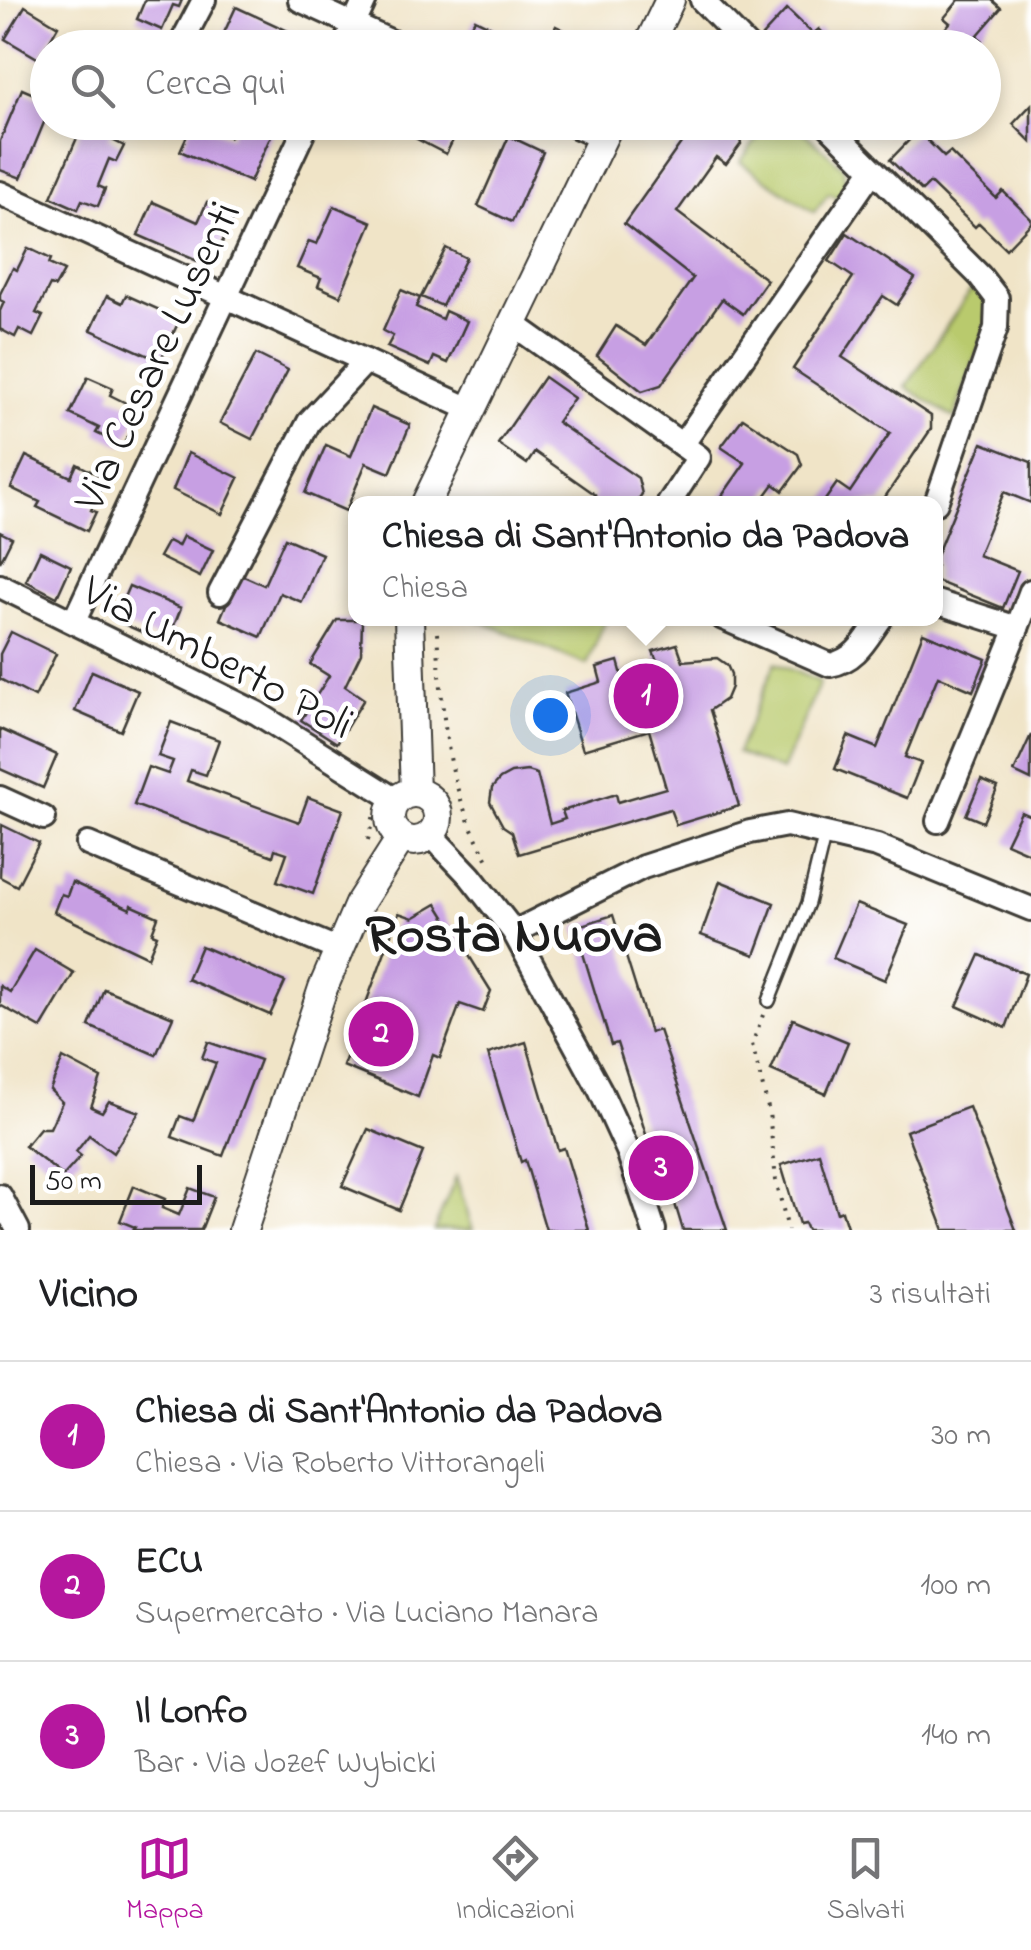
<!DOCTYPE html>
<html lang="it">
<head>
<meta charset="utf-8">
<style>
	:root { --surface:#fff; --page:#f2f2f2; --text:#202124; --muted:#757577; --line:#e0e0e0; --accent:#b5179e }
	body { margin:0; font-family:"Indie Flower",sans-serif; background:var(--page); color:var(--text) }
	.scale { position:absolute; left:30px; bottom:25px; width:172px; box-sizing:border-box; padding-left:10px; border:5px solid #1c1c1c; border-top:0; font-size:28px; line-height:35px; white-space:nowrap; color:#1c1c1c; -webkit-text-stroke:8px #fff; paint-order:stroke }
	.you { position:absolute; left:550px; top:715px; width:35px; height:35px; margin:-25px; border:8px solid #fff; border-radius:50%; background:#1a73e8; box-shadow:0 0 0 15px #1a73e833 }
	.badge { display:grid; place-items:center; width:65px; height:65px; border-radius:50%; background:var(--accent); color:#fff; font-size:32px; font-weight:700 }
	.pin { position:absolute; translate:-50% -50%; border:5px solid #fff; box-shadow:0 2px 10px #0006 }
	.popup { position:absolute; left:348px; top:496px; width:595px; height:130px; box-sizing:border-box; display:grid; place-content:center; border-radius:20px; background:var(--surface); filter:drop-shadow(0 2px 8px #0005); font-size:32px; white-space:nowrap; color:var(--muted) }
	.popup b { font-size:38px; color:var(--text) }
	.popup::after { content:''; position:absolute; left:50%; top:100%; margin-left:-20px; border:20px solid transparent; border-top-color:var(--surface) }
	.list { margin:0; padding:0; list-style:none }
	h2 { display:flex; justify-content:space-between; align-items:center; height:130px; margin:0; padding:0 40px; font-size:42px }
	h2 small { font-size:32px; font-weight:400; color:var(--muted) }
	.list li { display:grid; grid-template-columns:65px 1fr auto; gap:30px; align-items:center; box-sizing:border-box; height:150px; padding:0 40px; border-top:2px solid var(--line) }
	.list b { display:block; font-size:38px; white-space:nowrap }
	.list p { margin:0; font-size:32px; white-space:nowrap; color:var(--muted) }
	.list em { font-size:32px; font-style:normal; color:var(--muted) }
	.icon { flex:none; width:55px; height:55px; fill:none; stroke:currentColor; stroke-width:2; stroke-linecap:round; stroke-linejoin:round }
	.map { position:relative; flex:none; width:1031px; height:1230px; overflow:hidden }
	.search { position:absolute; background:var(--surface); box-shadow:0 5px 15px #0003; left:30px; right:30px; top:30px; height:110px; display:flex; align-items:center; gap:25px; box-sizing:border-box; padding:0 35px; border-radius:55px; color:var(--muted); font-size:38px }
	.sheet { height:580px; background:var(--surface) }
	nav { display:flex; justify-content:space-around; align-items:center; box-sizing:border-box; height:140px; border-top:2px solid var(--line); background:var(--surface); font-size:28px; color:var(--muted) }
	nav a { display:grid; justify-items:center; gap:5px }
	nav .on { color:var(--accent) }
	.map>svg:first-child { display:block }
</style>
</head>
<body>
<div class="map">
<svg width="1031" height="1230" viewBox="0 0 1031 1230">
	<rect width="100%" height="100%" fill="#fff"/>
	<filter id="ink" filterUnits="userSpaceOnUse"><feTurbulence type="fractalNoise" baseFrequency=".01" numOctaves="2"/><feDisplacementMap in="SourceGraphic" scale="20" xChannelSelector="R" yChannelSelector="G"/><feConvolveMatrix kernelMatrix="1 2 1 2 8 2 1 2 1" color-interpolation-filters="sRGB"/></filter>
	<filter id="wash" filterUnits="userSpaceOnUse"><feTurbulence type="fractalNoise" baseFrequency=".0048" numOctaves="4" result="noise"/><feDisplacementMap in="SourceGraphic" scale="40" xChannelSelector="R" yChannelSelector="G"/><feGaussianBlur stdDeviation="2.25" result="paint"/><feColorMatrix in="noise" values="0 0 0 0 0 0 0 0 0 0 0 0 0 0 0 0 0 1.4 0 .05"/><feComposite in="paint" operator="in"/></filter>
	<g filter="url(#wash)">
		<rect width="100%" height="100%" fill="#f0e4c7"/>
		<!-- green -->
		<g fill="#b9ca6d" stroke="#6a7344" stroke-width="2.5">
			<polygon points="747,123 794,123 843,167 846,187 839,198 829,193 814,212 740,162 761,133"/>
			<polygon points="973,287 987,300 986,328 954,418 906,387"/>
			<polygon points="475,619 606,619 587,665"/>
			<polygon points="775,663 820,682 782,771 737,753"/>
			<polygon points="456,1177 473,1230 434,1230"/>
		</g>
		<g id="blocks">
			<!-- building -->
			<g fill="#c79fe3">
				<polygon points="145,0 182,0 179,7 173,5 162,30 137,19"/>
				<polygon points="959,0 992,0 1001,8 977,36 982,40 976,48 928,48 950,23 944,18"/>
				<polygon points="25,6 58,26 39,59 5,39"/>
				<polygon points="236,7 314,43 312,48 217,48"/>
				<polygon points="787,9 813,34 819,29 838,48 774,48 762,36"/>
				<polygon points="475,19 504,33 497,48 460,48"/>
				<polygon points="556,26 591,43 589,48 545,48"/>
				<polygon points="22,89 48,100 48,113 21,178 0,170 0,141"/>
				<polygon points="1031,105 1031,142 1013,124"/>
				<polygon points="84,122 97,122 112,129 108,138 124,146 116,162 109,159 98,186 105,189 98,206 82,200 78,209 51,197"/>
				<polygon points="193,122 230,137 237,122 264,122 275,127 250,182 180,151"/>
				<polygon points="417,122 462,122 446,154 411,136"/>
				<polygon points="669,122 730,122 737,127 741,144 726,164 716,157 677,212 767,280 743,314 722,299 661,385 642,391 597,356 616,326 646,345 693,278 624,224 686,136"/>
				<polygon points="918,131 944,157 950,152 996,198 1003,191 1031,219 1031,223 1006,249 979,223 975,227 930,183 922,191 890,160"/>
				<polygon points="509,136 543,152 512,222 478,206"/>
				<polygon points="153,202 198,222 207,202 235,214 211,267 138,235"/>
				<polygon points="334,206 372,222 340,296 318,286 321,278 297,268 309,241 317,244"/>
				<polygon points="847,233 915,278 897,305 883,296 842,357 931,416 931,429 881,503 823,503 837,483 850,492 890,433 793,369 853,277 829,261"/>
				<polygon points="28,248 51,259 49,264 64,271 55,287 50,285 36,313 43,316 33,336 19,329 15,337 0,329 0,311 4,302 0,300 0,294 13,268 17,270"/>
				<polygon points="446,248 466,258 442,306 421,297"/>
				<polygon points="401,290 420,298 416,307 442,319 445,311 467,321 448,363 434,357 430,366 387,347 393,336 383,331"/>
				<polygon points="126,295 180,319 160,361 91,330 107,296 122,303"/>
				<polygon points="256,354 288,370 252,439 220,423"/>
				<polygon points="88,377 113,388 110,395 140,410 123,446 96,433 99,428 70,414"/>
				<polygon points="544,377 574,398 557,422 638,478 642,494 636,503 590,503 596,495 535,452 527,464 498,444"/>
				<polygon points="371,408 410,425 390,473 366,463 346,511 305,493 326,445 351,456"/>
				<polygon points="743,418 798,454 802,465 783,491 774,484 760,503 717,503 745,463 721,447"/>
				<polygon points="982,443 1031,462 1031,503 1004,492 978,555 1018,571 1003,608 936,581 936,556"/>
				<polygon points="188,453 239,478 222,514 173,490"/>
				<polygon points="26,456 71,477 77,464 106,479 91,510 96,512 87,531 37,507 40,502 11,488"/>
				<polygon points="0,532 12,538 0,562"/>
				<polygon points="183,536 213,550 200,577 159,557 168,541 178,546"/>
				<polygon points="285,538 322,554 302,602 280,593 261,637 220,619 239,574 264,585"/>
				<polygon points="40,551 71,566 57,597 26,581"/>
				<polygon points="129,586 181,608 167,643 114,620"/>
				<polygon points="337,620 362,620 361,653 345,686 364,699 337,743 301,720 329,676 310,664"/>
				<polygon points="11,632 56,654 35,697 0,679 0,654"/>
				<polygon points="923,633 986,659 973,691 938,676 905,757 921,763 907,798 835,769 848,736 877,748"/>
				<polygon points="677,644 683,661 717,658 727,665 731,674 731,687 726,699 710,710 739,806 676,825 670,809 519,854 512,832 503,826 490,802 492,788 500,779 511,773 527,771 537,774 550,824 565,819 562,811 616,794 618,802 666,788 649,730 583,750 565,693 601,682 597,667 618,661 622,675 658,663 653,651"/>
				<polygon points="92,671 138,691 121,731 75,711"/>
				<polygon points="171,722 219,740 206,775 191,770 187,781 299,822 308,797 343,810 313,894 277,881 287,853 275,849 273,856 134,805 148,767 168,774 173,761 158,756"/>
				<polygon points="0,729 57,755 43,788 0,769"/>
				<polygon points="1031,735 1031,780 1014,772"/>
				<polygon points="981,780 998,787 983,822 966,815"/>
				<polygon points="1021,812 1031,816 1031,854 1006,843"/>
				<polygon points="2,825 39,843 17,886 0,877"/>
				<polygon points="720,881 774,903 755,955 701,935"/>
				<polygon points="72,882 130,909 131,905 158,917 152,933 157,935 148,957 54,912 61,894 67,896"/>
				<polygon points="437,904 491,991 483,1012 460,1004 440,1058 433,1055 418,1097 343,1066 399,913 413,918"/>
				<polygon points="856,904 908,925 885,980 833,958"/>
				<polygon points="613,915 650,1033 659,1030 727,1230 683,1230 656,1142 649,1144 617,1043 611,1045 575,927"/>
				<polygon points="201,946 285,982 270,1015 187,979"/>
				<polygon points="35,950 74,973 41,1028 0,1005 0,986 10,992"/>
				<polygon points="980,955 1026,974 1006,1028 957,1006"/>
				<polygon points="104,989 173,1017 156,1055 89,1026"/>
				<polygon points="793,1019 848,1042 826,1094 771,1070"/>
				<polygon points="208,1042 260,1060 223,1156 172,1137 180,1116 193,1121 216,1063 202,1058"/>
				<polygon points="526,1042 558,1150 564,1148 589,1230 546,1230 525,1160 521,1162 488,1054"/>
				<polygon points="63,1058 101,1078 91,1107 102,1112 109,1101 139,1112 113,1153 89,1135 76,1152 81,1156 63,1176 25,1146 40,1128 50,1128 62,1102 50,1090"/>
				<polygon points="969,1107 1016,1230 944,1230 906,1131"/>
				<polygon points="368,1129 423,1152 399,1210 342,1186"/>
				<polygon points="819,1153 837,1213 842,1211 848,1230 807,1230 804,1223 799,1224 781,1165"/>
				<polygon points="134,1186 165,1199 162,1208 179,1215 190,1188 214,1197 201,1230 133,1230 135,1227 120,1221"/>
			</g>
		</g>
	</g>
	<g filter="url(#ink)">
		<use href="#blocks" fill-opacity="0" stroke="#3c3a36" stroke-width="2.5"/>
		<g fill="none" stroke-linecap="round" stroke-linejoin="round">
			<!-- service casing -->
			<g stroke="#3c3a36" stroke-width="16">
				<polyline id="service" points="769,1001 808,903 825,833"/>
			</g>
			<!-- minor casing -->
			<g stroke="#3c3a36" stroke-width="28">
				<g id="minor">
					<polyline points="300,0 405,48"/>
					<polyline points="702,0 749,48"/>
					<polyline points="182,42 204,0"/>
					<polyline points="343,48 365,0"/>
					<polyline points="567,122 602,138"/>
					<polyline points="825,122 980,276 997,298 996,328 936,503"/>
					<polyline points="0,193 472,410"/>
					<polyline points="513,324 699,457 669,503"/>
					<polyline points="682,445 873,170"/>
					<polyline points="0,586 257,713 396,800"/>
					<polyline points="220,593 309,422 366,361"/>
					<polyline points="936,602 1017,628 938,821"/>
					<path d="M723 618 830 665C857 660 866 639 881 618"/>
					<polyline points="74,621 308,122"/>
					<polyline points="1017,628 1031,591"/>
					<polyline points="0,798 44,818"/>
					<polyline points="431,835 470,876 514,932 600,1090 628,1151 654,1230"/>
					<polyline points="88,844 339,950"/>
					<polyline points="514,932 643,867 750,832 787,825 877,846 1031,909"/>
					<polyline points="0,1196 18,1230"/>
				</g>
			</g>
			<!-- tertiary casing -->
			<g stroke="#3c3a36" stroke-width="32">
				<g id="tertiary">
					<polyline points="647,48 670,0"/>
					<polyline points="426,503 610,122"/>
					<polyline points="409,618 415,793"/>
					<circle cx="414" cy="817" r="24"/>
					<polyline points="243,1230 323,988 359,904 401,838"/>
				</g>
			</g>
			<!-- path -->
			<g stroke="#3c3a36" stroke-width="4" stroke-dasharray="2.5 8" stroke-linecap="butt">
				<path d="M437 633C443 716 445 786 488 860"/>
				<polyline points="368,840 375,810"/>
				<polyline points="763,1015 752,1044 769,1112 776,1180 788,1230"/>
			</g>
			<!-- service -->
			<use href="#service" stroke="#fff" stroke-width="11"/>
			<!-- minor -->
			<use href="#minor" stroke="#fff" stroke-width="22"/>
			<!-- tertiary -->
			<use href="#tertiary" stroke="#fff" stroke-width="28"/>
		</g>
	</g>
	<g text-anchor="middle" stroke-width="9" stroke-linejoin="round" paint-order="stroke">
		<!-- street labels -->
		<g font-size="45" fill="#1c1c1c" stroke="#fff">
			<text transform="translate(155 355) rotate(-65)" y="16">Via Cesare Lusenti</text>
			<text transform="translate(219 655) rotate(28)" y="16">Via Umberto Poli</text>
		</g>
		<!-- district labels -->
		<g font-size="55" font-weight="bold" fill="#1c1c1c" stroke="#fff">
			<text x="514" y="951">Rosta Nuova</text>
		</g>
	</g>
</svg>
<div class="scale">50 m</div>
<div class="you"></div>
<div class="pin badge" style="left:646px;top:696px">1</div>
<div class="popup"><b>Chiesa di Sant'Antonio da Padova</b>Chiesa</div>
<div class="pin badge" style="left:381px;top:1034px">2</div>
<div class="pin badge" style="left:661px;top:1168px">3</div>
<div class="search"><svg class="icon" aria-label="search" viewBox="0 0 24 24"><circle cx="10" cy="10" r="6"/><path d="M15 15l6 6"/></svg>Cerca qui</div>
</div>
<section class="sheet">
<h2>Vicino<small>3 risultati</small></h2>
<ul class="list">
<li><span class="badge">1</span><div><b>Chiesa di Sant'Antonio da Padova</b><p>Chiesa · Via Roberto Vittorangeli</p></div><em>30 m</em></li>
<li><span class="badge">2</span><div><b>ECU</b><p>Supermercato · Via Luciano Manara</p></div><em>100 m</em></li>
<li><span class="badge">3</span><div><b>Il Lonfo</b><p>Bar · Via Jozef Wybicki</p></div><em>140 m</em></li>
</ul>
</section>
<nav>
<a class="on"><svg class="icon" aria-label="map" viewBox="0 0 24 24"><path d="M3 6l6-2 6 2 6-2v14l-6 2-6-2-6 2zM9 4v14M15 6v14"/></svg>Mappa</a>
<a><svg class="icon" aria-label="directions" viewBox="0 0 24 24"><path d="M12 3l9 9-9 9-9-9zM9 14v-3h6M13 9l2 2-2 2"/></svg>Indicazioni</a>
<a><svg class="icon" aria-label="saved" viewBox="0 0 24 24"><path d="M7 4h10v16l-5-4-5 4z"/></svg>Salvati</a>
</nav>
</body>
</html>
